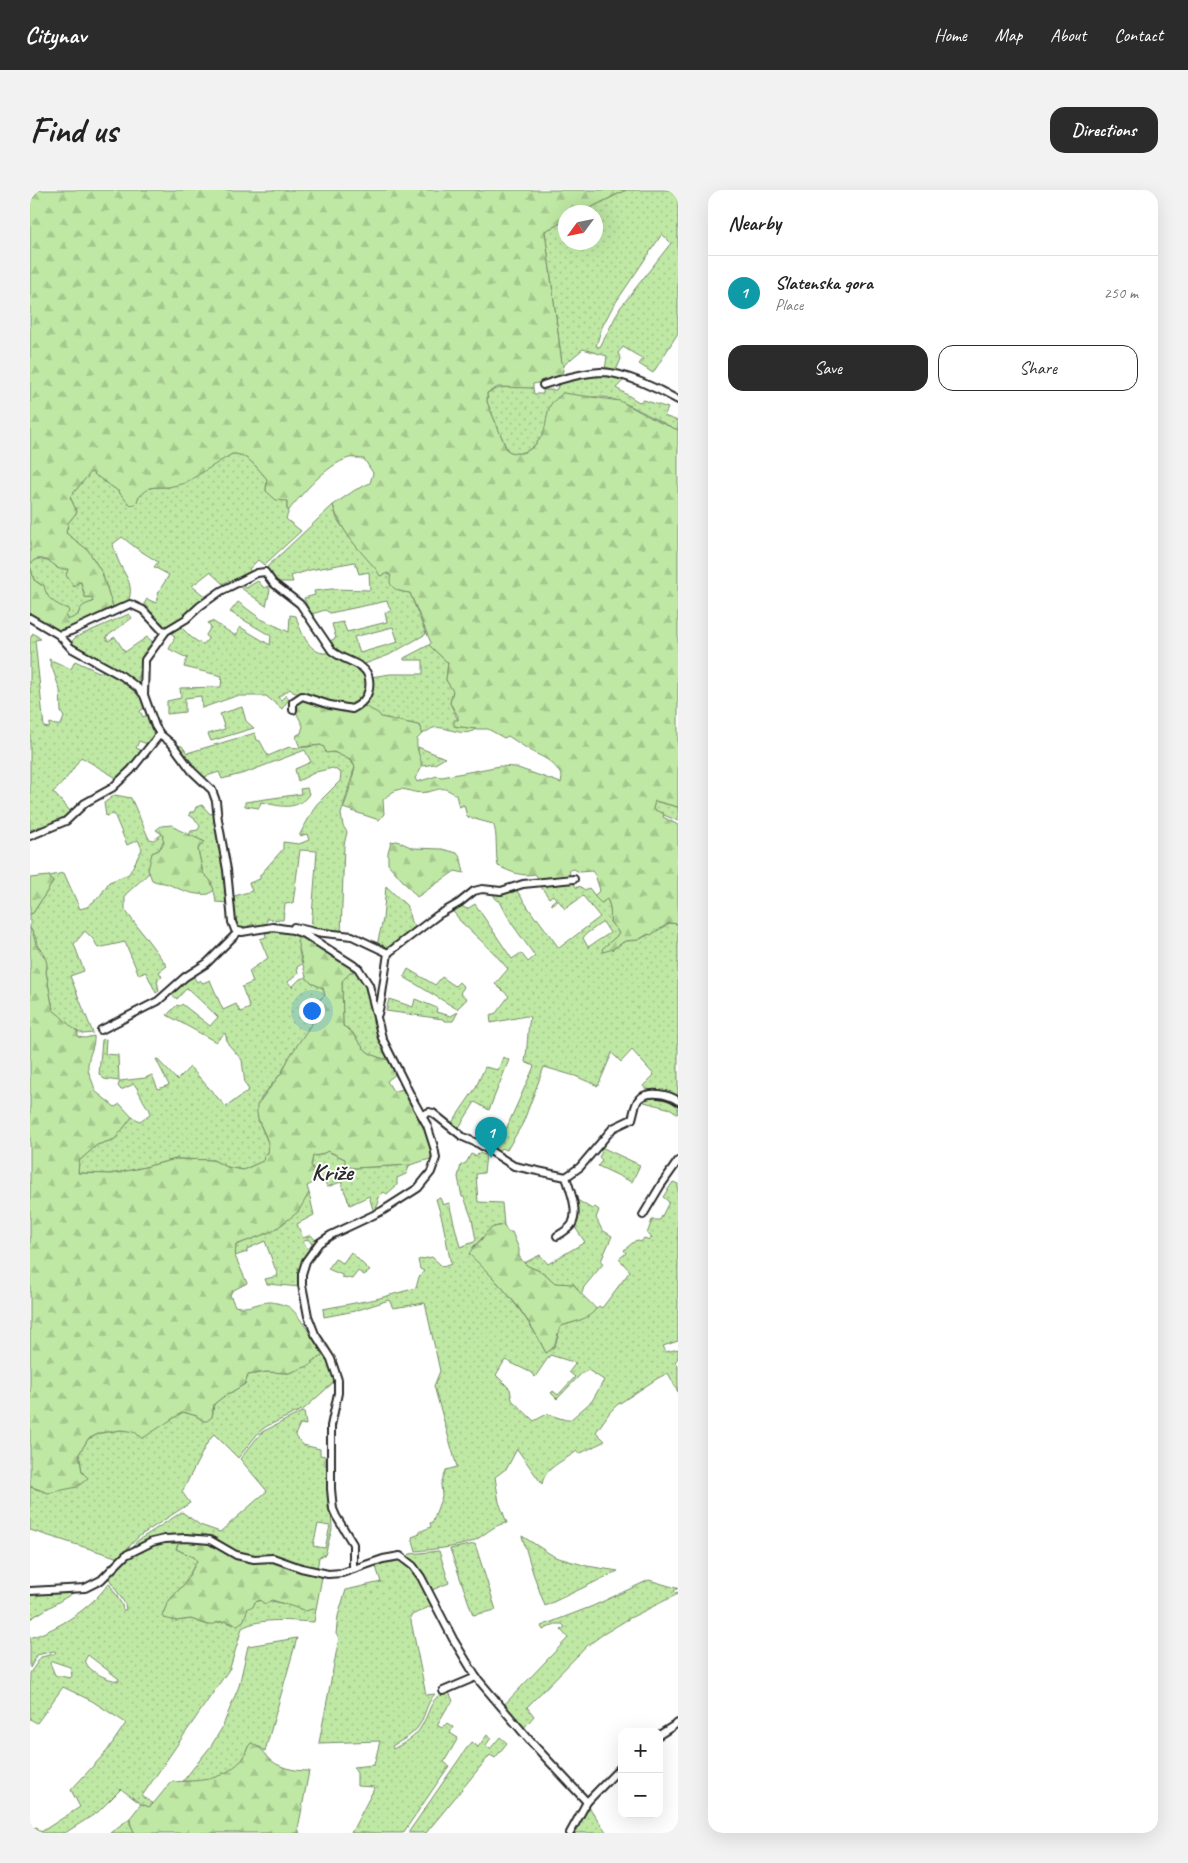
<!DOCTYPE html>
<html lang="en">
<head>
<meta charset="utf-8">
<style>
	:root { --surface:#fff; --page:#f2f2f2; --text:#222; --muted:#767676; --line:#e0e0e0; --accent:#2b2b2b }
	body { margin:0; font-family:Caveat,sans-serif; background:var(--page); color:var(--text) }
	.controls { position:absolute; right:15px; bottom:15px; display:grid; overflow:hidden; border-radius:10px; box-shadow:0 5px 20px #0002 }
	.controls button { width:45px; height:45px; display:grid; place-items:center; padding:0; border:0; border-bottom:1px solid var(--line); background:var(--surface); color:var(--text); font:25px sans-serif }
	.compass { position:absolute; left:528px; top:15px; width:45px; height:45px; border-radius:50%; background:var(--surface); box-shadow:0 5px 20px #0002; rotate:237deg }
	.you { position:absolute; left:281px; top:820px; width:18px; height:18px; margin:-12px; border:4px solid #fff; border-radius:50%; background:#1a73e8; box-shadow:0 0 0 8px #1a73e833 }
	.badge { display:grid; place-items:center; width:32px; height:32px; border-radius:50%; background:var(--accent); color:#fff; font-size:16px; font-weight:700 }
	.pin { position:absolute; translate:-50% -41px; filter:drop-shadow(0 1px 2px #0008) }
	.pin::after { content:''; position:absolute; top:26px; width:18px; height:15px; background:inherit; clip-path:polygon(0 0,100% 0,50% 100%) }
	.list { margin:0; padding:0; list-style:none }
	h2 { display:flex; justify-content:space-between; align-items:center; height:65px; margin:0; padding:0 20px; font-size:21px }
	h2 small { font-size:16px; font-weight:400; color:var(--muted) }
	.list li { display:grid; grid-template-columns:32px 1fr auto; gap:15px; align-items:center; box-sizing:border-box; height:75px; padding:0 20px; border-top:1px solid var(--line) }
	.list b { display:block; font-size:19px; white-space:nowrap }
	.list p { margin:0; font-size:16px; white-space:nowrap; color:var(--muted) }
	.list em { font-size:16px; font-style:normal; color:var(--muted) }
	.actions { display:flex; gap:10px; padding:15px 20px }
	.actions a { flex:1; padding:11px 0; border:1px solid var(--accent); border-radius:15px; text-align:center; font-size:18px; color:var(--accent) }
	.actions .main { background:var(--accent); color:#fff }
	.map { position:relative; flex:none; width:648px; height:1643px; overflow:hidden; border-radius:15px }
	header { display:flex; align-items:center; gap:30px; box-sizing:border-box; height:70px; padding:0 25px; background:var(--accent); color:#fff }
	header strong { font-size:24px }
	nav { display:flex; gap:28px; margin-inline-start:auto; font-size:18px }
	.intro { display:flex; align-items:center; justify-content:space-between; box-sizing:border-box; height:120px; padding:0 30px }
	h1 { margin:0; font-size:35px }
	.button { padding:12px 22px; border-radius:15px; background:var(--accent); color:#fff; font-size:18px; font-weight:700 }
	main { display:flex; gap:30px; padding:0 30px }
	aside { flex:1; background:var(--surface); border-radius:15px; box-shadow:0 5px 20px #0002 }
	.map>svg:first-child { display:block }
</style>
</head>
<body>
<header>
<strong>Citynav</strong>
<nav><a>Home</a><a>Map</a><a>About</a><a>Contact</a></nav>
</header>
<div class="intro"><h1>Find us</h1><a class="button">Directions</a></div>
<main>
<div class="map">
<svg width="648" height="1643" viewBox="0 0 648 1643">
	<defs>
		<pattern id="grass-dots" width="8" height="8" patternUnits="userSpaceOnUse" patternTransform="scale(1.25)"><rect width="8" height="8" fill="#bfe8a4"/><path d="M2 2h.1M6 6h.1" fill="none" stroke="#a4c78d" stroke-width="1.8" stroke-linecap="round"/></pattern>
		<pattern id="forest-firs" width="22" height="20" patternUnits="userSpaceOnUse" patternTransform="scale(1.25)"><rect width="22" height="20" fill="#bfe8a4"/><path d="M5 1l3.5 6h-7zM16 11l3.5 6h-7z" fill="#a4c78d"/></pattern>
	</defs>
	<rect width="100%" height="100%" fill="#fff"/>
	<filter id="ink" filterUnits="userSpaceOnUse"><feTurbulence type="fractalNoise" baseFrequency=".02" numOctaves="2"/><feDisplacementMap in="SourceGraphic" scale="10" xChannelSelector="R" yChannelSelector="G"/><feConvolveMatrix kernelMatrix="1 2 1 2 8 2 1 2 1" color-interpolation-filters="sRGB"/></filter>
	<g filter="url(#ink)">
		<!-- grass -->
		<g fill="url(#grass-dots)" stroke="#758a68" fill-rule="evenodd">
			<path d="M596 0H648V143L623 183 609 174 613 169 593 157 588 163 591 169 585 183 575 180 577 166 553 159 535 174 534 176 532 174 515 41 535 31 536 52H566V22H552ZM632 44 641 53 590 118 570 157 566 156 572 137 582 118Z"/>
			<path d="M573 184 596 188 586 198 609 212 614 210 638 218 634 226 648 231V240C623 230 589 204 563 207 552 208 528 221 517 226 516 230 516 237 514 241 507 256 492 270 477 260L457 212V203C473 195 486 196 503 198L504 204H513V200H526L530 192Z"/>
			<path d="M202 264C217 263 228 279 237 289L236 301 257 311V319L259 320 256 329 271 341 234 375 228 370 219 379 222 383 204 393 199 390 193 394 180 382 162 396 177 408 155 428 134 439 119 423V418L114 414 117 409 126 413 129 401 139 385 124 377 128 372 106 358 92 347 83 354C84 359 86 365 88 370 95 387 105 393 98 413L84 420 72 383 58 360 36 343 38 333 47 322 40 307 61 281 88 301 99 314 119 298 127 297H139Z"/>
			<path d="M303 315 307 329 320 348 346 379 361 386 369 401 380 403 396 444 359 465 332 475 308 464 298 452 306 448 302 434 313 432 317 442 357 432 355 423 361 421 357 411 300 423 295 420 279 425 276 420 278 418 274 408 285 405 284 401 302 399 340 400 339 382 329 384 325 372 280 380 261 386 263 392H244L236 378ZM363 437 368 452 330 463 324 447Z"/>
			<path d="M7 369 22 372 27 378 38 379 45 397 49 392 51 393 55 407 62 408 64 412C55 414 50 416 48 425L38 431 29 416 19 409 12 395 4 390 0 375 2 371Z"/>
			<polygon points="228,391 234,398 238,396 240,400 236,416 207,395 209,394 216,398"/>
			<path d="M208 412 231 429 259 442 260 425 266 426C270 441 281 469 301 462 308 473 322 475 333 480L337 488 336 505 324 517 295 514 263 502 260 499 248 507 251 510 256 505 259 509 252 519 236 506H206L172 518 171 506 155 508V522L137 524V511L151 508 150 498 191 497 192 486 154 477 157 468 139 459 145 447 139 441 149 435 162 448 173 455 178 449 176 445 181 437 178 433 182 431 206 446 210 437 240 455 241 446 200 422Z"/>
			<polygon points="99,424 102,428 76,447 78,451 85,447 95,462 117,447 124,453 108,489 113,498 39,454 46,447"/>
			<path d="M3 443 11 449 5 450 14 537 19 538 20 533 26 535H31L34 527 31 522 30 500 19 469 41 479 45 471 71 483 74 478C91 488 109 497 117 516L110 521 113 527 120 524C123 536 126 544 120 555L109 551 106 558 115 562 90 590 51 567C43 579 36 591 23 602L43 624 38 629 12 640 10 636 0 640V449Z"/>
			<path d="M399 455 418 473 416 490 423 501 420 513 428 530 424 536 446 539C433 549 417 535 403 538 400 539 396 543 392 544L391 537 388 535 351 527 332 515 341 487 360 484H393V470H374V468Z"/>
			<polygon points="212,517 216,531 224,538 181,551 178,544 195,539 190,524"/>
			<path d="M225 543 227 550 230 551 238 566 259 557 268 558 291 555 300 562C308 562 321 569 325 577L311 624 313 636 317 642 314 655 311 745 281 739 287 661 270 660 263 713 255 714 253 730 237 729 236 735 224 737 223 734 218 736 217 739 210 740 205 736 201 707 222 701 219 693 230 689V685L253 659V652L269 654 279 650 277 644 270 646V644L286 615 310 591 311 583 303 578 286 582 268 591 265 579 281 572 275 560 215 583 192 589 189 582 171 588 146 555 152 556 157 563Z"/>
			<polygon points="388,557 415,568 405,574 392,576 388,565"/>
			<path d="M277 598 279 604C267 622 249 616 231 612L229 618 215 616V612L271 604 270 599Z"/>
			<path d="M85 605 101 608 119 649 124 650 132 644 134 650 129 660 124 662 119 683 95 705V720L137 776 129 782 132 787 127 790 129 801 126 803 116 782 109 785 95 752 68 758 64 750 55 741 44 754 54 781 40 786 63 843 53 844C40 840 34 828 23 820L16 782 17 776 13 762 8 757 5 746 0 738V724L3 723 23 692 19 686 34 683 50 719 57 717 70 706 79 692 99 684 112 659 108 650 97 655 84 624 76 626 74 613Z"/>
			<polygon points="624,611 648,617 648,631 622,620"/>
			<polygon points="172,615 180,624 185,623 194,672 197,713 186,712 185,705 180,690 173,683 168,660 169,657 175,652 159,645 161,641 168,640 170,636 165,629 159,625 160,622 164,622 166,617"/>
			<path d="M542 691 547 698 549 696 555 700 559 698 567 708H576C581 715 581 724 580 732L587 740 589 744 572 759H583L595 751 608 750 634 737 639 733 648 734V908L620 904 613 896 624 885 602 860 591 872 582 863 568 896 545 886 514 877 493 933 477 960 471 958 467 964 464 960 476 939 502 881 504 876 495 872C498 857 497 842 500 827L496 826 461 833 460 825 466 823 479 806 465 794 478 779 463 762 429 730V729L421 719 429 715 437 719 445 714 482 769 491 763 498 772 505 766 482 734 469 710 467 711 463 704 485 698 506 729 507 728 529 758 570 727 553 706 535 719 528 710 522 715 521 713 526 709 523 705 519 708 509 694ZM573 732 580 743 558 757 553 748 556 744Z"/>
			<polygon points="356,696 377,716 381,732 388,738 358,760 347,755 353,729"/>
			<path d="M235 740H251L273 746 269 761 272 774 267 777 268 783 258 792 262 797 270 789 276 787 281 793 293 798 295 805 284 815 283 833 260 866 252 882 231 908 228 930 240 957 238 963 235 964 233 971 213 980 197 977 183 970 146 969 111 978 81 984 48 983 49 971 67 955 85 949 102 927 110 931 120 924V920C112 912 111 903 104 894L91 900 88 896 90 891 115 888 122 885 128 899 139 895 126 869H127L147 890 160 877 196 917 219 900 215 894 212 870 198 854 195 843 186 852 137 825 147 815 150 816 152 814 180 836 188 827 157 798 147 809 140 803 162 785 167 792 170 790 173 793 180 790 193 820 206 814 210 822 220 818 212 797 223 792 219 781 238 768 230 749 236 747Z"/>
			<polygon points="378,779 405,795 412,787 425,796 429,792 434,797 430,803 437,809 427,819 374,787"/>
			<path d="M322 781H327C344 800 340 815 346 837 349 849 356 860 361 870 351 869 338 865 332 856 323 846 326 843 313 836L312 791Z"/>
			<polygon points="359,809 383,817 385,809 407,818 406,822 421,826 428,822 423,831 414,831 413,829 356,821"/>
			<polygon points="76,849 75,864 88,865 89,891 74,889 69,884 72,850"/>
			<polygon points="473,867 479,870 459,920 445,912 428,939 421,934 445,899 455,877 468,880"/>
			<polygon points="629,905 648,912 648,924 641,919 614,912 614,908"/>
			<polygon points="569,956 610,975 602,992 568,976 572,970 569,967 572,962 568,959"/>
			<polygon points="297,961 315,969 323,978 380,975 376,984 367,988 367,995 357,1004 354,1002 347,1009 349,1012 344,1023 339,1006 320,1015 311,992 297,997 294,989 289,990 281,975 283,966 291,965"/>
			<path d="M448 963 456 965 454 983 446 984 448 1012 472 1013 474 1035 463 1037 443 1057 440 1064C472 1096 495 1122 516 1163L525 1156 531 1136C548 1131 556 1129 569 1116L572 1118 600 1081 589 1069 596 1063 594 1060 606 1050 611 1052 614 1048 620 1050 622 1047 617 1044 622 1030H630L639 1012 633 1007 643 992 648 994V1151L633 1156 636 1162 648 1159V1168L645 1172 648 1176V1202L638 1183 628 1188 587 1215 580 1222 566 1242 575 1251 549 1264 547 1261C534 1271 515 1277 512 1294L487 1259 477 1278 465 1287 469 1312 477 1333C463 1334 454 1347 441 1352 424 1358 404 1359 386 1361L382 1347 390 1344 389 1342 401 1337 400 1333 403 1331 412 1306 411 1294 416 1280 427 1277 404 1196 410 1181 395 1113 363 1118 359 1110 325 1121 294 1127 293 1119 346 1109 386 1098 389 1087 394 1081 390 1079 388 1070 402 1067 413 1077 421 1074 412 1029 406 1009 410 1008 413 1015 419 1013 430 1057 444 1052 446 1050 442 1029 434 1007H432L428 987 431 975 436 973 441 964 446 966ZM520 1165 546 1173 539 1182 545 1187 528 1205 523 1201 521 1203 527 1209 551 1184 558 1180 574 1190 562 1211 540 1230H536L517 1224 504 1231 482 1210 480 1199 466 1185 475 1170 500 1182 505 1187Z"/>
			<path d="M279 1003 284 1025 267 1034 273 1048 281 1045 287 1052 284 1057 278 1049 273 1052 279 1060 272 1076 270 1097 237 1094 235 1089 248 1086 235 1051 217 1059V1062L205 1066 206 1055C242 1041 258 1038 279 1003Z"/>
			<polygon points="544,1008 562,1019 565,1017 569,1020 566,1028 572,1040 582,1046 571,1071 573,1074 554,1097 551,1106 531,1094 525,1093 514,1083 498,1076 494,1073 510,1065 518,1074 555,1052 544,1036"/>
			<polygon points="321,1062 340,1081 334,1085 328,1081 322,1089 312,1087 312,1085 298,1079 305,1069 313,1073"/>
			<path d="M294 1165 302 1180 305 1191 274 1219 237 1236 230 1241 208 1268 184 1244 176 1255 152 1302 160 1313 108 1347 89 1368 0 1340V1297C26 1307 33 1299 52 1282L49 1264 58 1249 70 1243 91 1240 105 1242 111 1248 153 1222 167 1226 173 1231 182 1227 184 1214 193 1207 215 1194 218 1185 236 1182 259 1183Z"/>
			<path d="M274 1221 276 1235 270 1234 265 1245 273 1255 290 1259V1265L295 1266V1275L299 1276 302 1339 295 1365 289 1367 287 1380 271 1376 244 1365 227 1366 210 1364 187 1350 176 1345H149L123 1348 102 1358 107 1351 152 1322 170 1335 190 1342 237 1301 210 1269 232 1242ZM288 1334 300 1336 295 1358 283 1356Z"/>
			<polygon points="492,1346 525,1367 557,1376 588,1381 515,1416 503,1383"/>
			<path d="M150 1350 146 1359 164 1367 167 1370 155 1393 138 1412 132 1426 146 1431 161 1429 178 1435 195 1431 203 1435 214 1430C219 1403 239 1410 258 1415 267 1417 277 1418 286 1419L284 1432C261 1431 232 1427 212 1438L200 1478 112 1606 123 1614 119 1617 111 1614 91 1599 68 1622 35 1643H0V1639L7 1637 11 1642 50 1617 41 1600 77 1561 96 1533 62 1511 33 1497 7 1533 0 1529V1483L11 1467 24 1464 26 1462 24 1461 7 1465 0 1478V1448C30 1438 61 1418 79 1393L92 1415 93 1420H96L95 1414 78 1387 81 1383 102 1364 123 1354ZM58 1465 89 1489V1491C78 1490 58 1482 55 1470ZM22 1471 40 1477 42 1486 40 1488 25 1485 20 1473Z"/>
			<polygon points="445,1354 466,1420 443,1425 420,1359"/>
			<polygon points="409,1361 419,1393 402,1400 392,1384 377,1367 380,1364"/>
			<path d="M362 1370C385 1370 394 1398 403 1415L380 1426 396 1505 405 1504C398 1511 396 1521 392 1530 386 1544 374 1549 362 1556L363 1559C374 1553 385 1548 391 1537 400 1523 400 1506 418 1500L423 1511 417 1518 407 1535 412 1538 417 1533 423 1537 420 1543 428 1548 414 1572 419 1576 373 1643H321L345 1597 327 1596V1583L323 1577 344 1575 350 1551 289 1553 309 1448 306 1444 308 1426 316 1400 351 1392 345 1374Z"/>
			<polygon points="619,1390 646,1398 648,1398 644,1401 646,1403 648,1402 648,1404 600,1428 572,1445 557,1456 497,1517 504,1526 493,1539 473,1516 538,1448 531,1440 535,1437 532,1434 525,1434 513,1440 511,1436 563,1416"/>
			<polygon points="45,1402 0,1429 0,1404"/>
			<path d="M267 1448 235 1561 230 1557 217 1558C216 1561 215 1566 213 1569 200 1587 173 1593 153 1591L181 1556 192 1538 209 1496 218 1456Z"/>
			<polygon points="457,1545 461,1548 456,1555 460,1559 470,1547 477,1553 465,1568 460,1565 396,1643 378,1643 441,1552 448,1557"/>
			<polygon points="559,1617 577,1643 544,1643"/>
			<polygon points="100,1628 100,1634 105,1643 80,1643"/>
		</g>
		<!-- forest -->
		<g fill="url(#forest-firs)" stroke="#758a68">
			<path d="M0 0H444L453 1 455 0H596L552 22H536L535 31 515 41 532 174 534 176 531 188 503 194V198L468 197 457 203V212L477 260C492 270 508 256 514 241 517 232 516 223 521 214 524 210 529 207 533 203L590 211 629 232 648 240V617L625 611 623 619 634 624 633 627 648 635V734L639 733 621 745 618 744 608 750 595 751 583 759 573 762 572 759 589 744 587 740 580 732C581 724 581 716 577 709L571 713 564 706 570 700 565 685 562 681 549 682 544 679 540 680 539 686 510 690 505 684C491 687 481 682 468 676 465 664 468 642 463 634L437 627 434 615 429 617 426 605C411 595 413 599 397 602 376 606 374 589 353 610L354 624 349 630 313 618 317 608 325 577 322 571 304 562 296 563 294 557 291 555 270 557 266 548 267 545 271 543 273 536 264 518 267 507 306 518 332 515 348 523 351 527 388 535 391 537 392 544 387 549C385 567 399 572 385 588L387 592 407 586 412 587 470 576 485 577 531 593 532 587C523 569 514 569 498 559 491 555 485 550 478 546L474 548 458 539H446L424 536V530H428V526L420 513 423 501 416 490 418 473 399 455 401 453 380 403C370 402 356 398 361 386L358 383 350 386 346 379C329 360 310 340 303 315L325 300 340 293 343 283 334 269C329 269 323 267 319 268 296 275 273 303 259 320H257V311L246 310 236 301 237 289C228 279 217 263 202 264L155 293 139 297H127L119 298 108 308 107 312 104 315 99 314 88 301 61 282 40 307 47 322 38 333 36 343 58 360 72 383 84 420 52 435 30 442 0 426V376L4 390 11 395H14C16 409 25 414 38 419L39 422 35 426 38 430 48 425C50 416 55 414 63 412L62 408 55 407 51 392H49L44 397 36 385 38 379H29C22 372 7 362 0 375Z"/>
			<path d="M142 635 147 639 175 652 169 657 168 660 173 683 180 690 184 700 179 704C164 706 151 700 138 694 133 692 127 693 122 690L118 680 122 663 129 660 134 653 132 644 126 640 131 636Z"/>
			<polygon points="367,651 383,658 412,659 427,663 431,669 434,683 425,681 387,707 358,674 358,662 361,652"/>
			<polygon points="19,686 23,692 3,723 0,724 0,688"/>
			<path d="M0 738C4 744 4 748 6 754 10 764 20 767 16 782L23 820C33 827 38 835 48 842V847L55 848 64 846C65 856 59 864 58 874 57 884 64 892 65 901L85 917 90 914 102 927 85 949 67 955 49 971 48 983 81 984 111 978 146 969 183 970 197 977 213 980 233 971 235 964 238 963C242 947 224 934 227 915L252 882 260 866 282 833 279 829 280 819 295 805 293 798 281 793 276 787 267 750 273 746 327 781H322L312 791 313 836C326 843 323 846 332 856 338 865 351 869 361 870L367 883 357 891 363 901 375 899 381 915 397 939 402 964 400 969 380 975 323 978 315 975V969L298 961 290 965 283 966 281 975 289 990 277 996 279 1003 268 1022 243 1041 206 1055 205 1066 217 1093 202 1101 200 1105 205 1116C218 1120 228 1112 240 1112 245 1112 255 1115 259 1117 266 1120 288 1156 294 1165L282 1171 281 1175 259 1183 236 1182 218 1185 215 1194 193 1207 184 1214 182 1227 177 1231H173L167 1226 153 1222 113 1248H111L105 1242 91 1240 70 1243 58 1249 49 1264 52 1282 58 1288 47 1297 18 1303 0 1296Z"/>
			<path d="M474 1035 478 1042H482L489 1059V1066L494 1073 498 1076 514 1083 525 1093 544 1094C550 1105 558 1109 566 1119 558 1130 543 1132 531 1136 525 1147 528 1157 516 1163 497 1123 471 1094 439 1064 443 1056 447 1056 452 1049 460 1037 459 1038 474 1035Z"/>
			<polygon points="150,1350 176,1352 196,1361 202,1366 212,1370 245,1371 292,1387 286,1419 282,1419 276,1421 242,1410 235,1414 230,1410 225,1412 223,1417 218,1418 214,1430 208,1435 195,1431 188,1432 182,1435 178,1435 161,1429 146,1431 134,1428 132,1426 138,1412 155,1393 167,1371 164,1367 146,1359"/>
			<path d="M221 1553C229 1557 232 1559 237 1566 246 1578 265 1581 279 1581L268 1639 270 1643H105C102 1638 100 1634 100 1628L111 1614 119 1617 123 1614 141 1592C171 1590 188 1593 212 1570 216 1566 216 1558 221 1553Z"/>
		</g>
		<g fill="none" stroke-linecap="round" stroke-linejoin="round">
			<!-- minor casing -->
			<g stroke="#2b2b2b" stroke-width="10">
				<g id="minor">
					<path d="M513 195C531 189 552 183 571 182 593 182 629 199 648 210"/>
					<polyline points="0,428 29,445 41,458 92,486 108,498 114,505 125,536 130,544 142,554 162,581 182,600 186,611 188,630 197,680 202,732 205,740 212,742 243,737 263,740 276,745 328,778 339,795 352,848 384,912 397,935 404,957 406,968 401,982 388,998 352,1021 301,1045 289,1053 276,1071 272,1084 272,1095 278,1126 285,1144 301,1169 308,1190 308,1203 301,1236 301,1299 303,1319 306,1326 323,1354 323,1378"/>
					<path d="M29 445 41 441 100 414 113 420 132 440 136 441 156 429 170 416 191 401 227 383 235 382 243 393 270 414 302 461C319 475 343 472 339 499 337 509 330 515 322 519L300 515 272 506 263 512V520"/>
					<polyline points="114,505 115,470 136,441"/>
					<polyline points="0,646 36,631 55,613 82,598 101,580 130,544"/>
					<polyline points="264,737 285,742 322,746 358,763"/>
					<polyline points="348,824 351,811 358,763 408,725 429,713 444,701 452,699 471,701 493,694 544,689"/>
					<polyline points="71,840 128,811 155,787 177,773 208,742"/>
					<path d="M392 925 399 922 403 923 433 947 449 954 484 976 536 987C540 1000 549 1021 542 1034 539 1039 532 1043 527 1046"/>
					<path d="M536 987 550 977 583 938 602 929C604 923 605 913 609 909 618 900 639 904 648 911"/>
					<polyline points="613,1025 631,995 648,971"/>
					<polyline points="0,1401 55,1398 71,1390 96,1365 122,1352 135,1349 156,1348 180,1350 206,1365 224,1369 243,1368 271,1378 298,1384 312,1383 353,1369 370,1366 383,1376 391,1387 423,1449 446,1487 502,1553 557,1612"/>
					<polyline points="413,1501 446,1487"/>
					<polyline points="629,1545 648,1533"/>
					<polyline points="540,1643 557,1612 592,1576"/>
				</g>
			</g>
			<!-- minor -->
			<use href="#minor" stroke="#fff" stroke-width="6"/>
		</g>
	</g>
	<g text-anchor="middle" stroke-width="4" stroke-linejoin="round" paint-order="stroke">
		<!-- quarter labels -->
		<g font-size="24" font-weight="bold" fill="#2b2b2b" stroke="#fff">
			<text x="302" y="990">Križe</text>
		</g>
	</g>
</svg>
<div class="controls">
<button>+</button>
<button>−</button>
</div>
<svg class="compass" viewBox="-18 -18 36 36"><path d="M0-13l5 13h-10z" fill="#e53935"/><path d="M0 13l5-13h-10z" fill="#767676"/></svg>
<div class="you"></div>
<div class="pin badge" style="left:461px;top:968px;background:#0f9aa8">1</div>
</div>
<aside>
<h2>Nearby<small></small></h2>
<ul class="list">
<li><span class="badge" style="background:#0f9aa8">1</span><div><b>Slatenska gora</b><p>Place</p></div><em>250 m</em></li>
</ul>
<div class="actions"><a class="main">Save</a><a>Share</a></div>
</aside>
</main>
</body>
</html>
